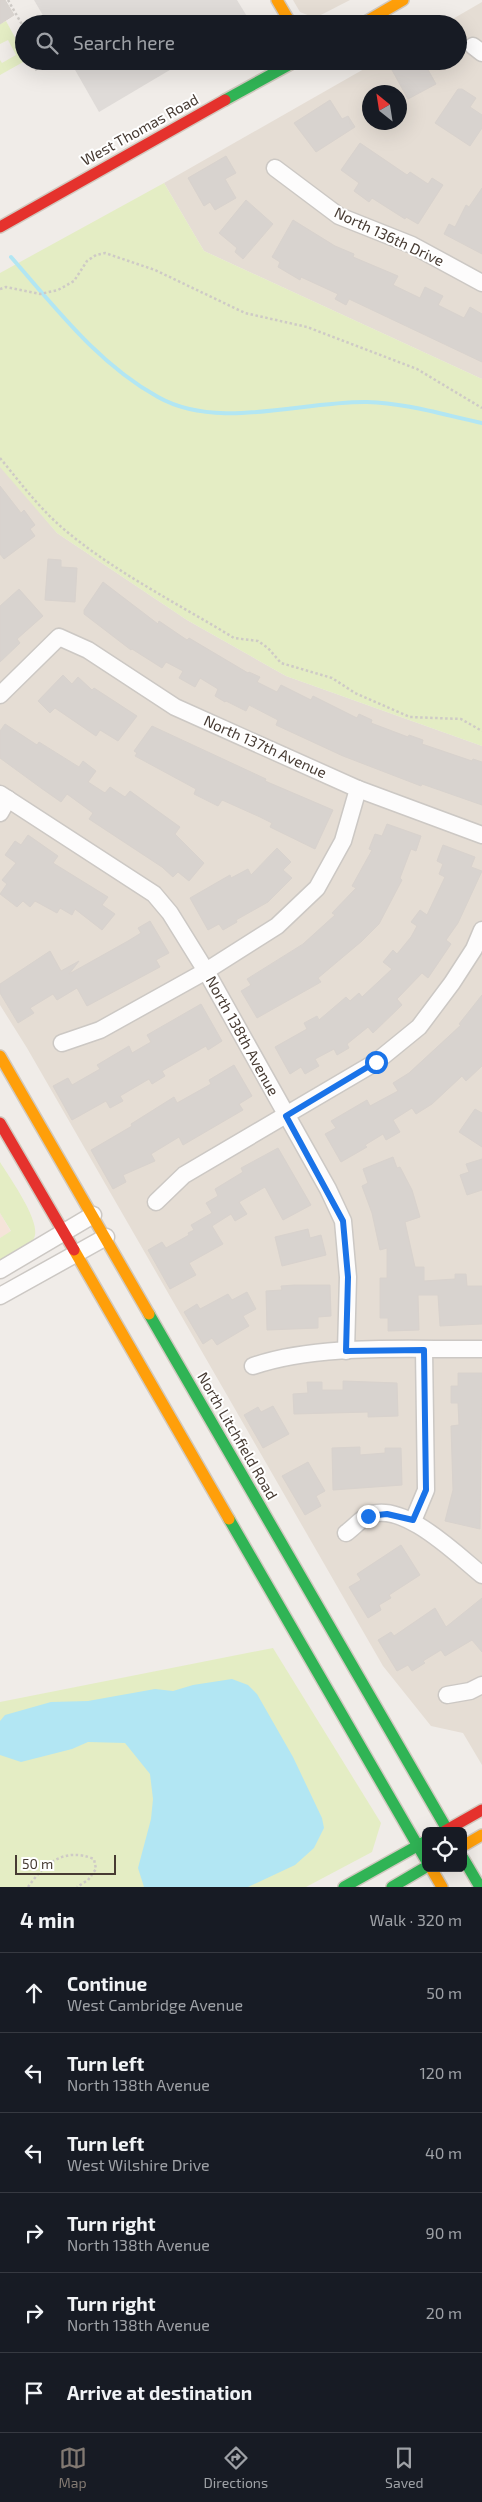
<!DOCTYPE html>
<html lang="en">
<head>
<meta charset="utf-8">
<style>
	:root { --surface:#171b24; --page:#20242c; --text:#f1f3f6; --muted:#9ea1a6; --line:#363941; --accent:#827972 }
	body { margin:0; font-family:"Exo 2",sans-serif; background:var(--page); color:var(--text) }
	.controls { position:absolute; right:15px; bottom:15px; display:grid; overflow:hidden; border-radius:8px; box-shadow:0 5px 20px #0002 }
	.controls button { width:45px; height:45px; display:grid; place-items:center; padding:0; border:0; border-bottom:1px solid var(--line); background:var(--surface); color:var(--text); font:25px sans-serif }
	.compass { position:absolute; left:362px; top:85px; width:45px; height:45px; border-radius:50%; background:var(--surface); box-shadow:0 5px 20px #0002; rotate:330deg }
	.scale { position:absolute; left:15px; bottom:12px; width:101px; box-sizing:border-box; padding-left:5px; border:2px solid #473b33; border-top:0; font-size:14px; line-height:18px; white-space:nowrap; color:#473b33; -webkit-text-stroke:4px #fff; paint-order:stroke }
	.stop { position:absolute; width:15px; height:15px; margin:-11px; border:4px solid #1a73e8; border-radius:50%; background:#fff }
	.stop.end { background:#1a73e8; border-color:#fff; box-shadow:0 1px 5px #0008 }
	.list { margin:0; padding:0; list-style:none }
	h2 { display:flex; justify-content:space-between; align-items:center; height:65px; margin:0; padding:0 20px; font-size:21px }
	h2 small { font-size:16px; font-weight:400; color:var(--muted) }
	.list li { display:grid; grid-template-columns:32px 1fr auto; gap:15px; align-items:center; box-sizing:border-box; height:80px; padding:0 20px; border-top:1px solid var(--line) }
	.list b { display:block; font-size:19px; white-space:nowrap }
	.list p { margin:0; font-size:16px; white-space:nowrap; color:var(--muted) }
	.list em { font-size:16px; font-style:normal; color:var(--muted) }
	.icon { flex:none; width:28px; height:28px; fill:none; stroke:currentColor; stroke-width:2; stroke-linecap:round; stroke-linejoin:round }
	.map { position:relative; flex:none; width:482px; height:1887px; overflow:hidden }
	.search { position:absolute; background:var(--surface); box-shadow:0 5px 20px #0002; left:15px; right:15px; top:15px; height:55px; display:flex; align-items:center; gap:12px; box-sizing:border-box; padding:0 18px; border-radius:28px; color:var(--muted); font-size:19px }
	.sheet { height:545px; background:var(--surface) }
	nav { display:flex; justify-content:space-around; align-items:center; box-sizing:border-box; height:70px; border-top:1px solid var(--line); background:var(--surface); font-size:14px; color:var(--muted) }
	nav a { display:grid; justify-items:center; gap:2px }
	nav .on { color:var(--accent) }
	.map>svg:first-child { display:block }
</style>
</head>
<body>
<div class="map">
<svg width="482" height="1887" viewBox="0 0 482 1887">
	<rect width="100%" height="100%" fill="#f0ece8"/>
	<!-- residential -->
	<g fill="#e5ddd4" fill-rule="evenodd">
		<polygon points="293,0 350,0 315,18 300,12"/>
		<path d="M482 2V379L204 251 164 183 378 61H458V24H444ZM370 92H400V122H370Z"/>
		<polygon points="0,465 57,533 187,620 286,676 482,746 482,1765 463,1733 431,1726 383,1666 27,1048 0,1005"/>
	</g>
	<!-- commercial -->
	<polygon fill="#f5e4d9" points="0,1213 11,1232 0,1238"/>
	<!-- green -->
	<g fill="#e4edc4">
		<polygon points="6,21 24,54 25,61 0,75 0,60 2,63 16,55 8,40 0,44 0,24"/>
		<polygon points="164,183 204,251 482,379 482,746 286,676 187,620 57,533 0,467 0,273"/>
		<path d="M0 1162C9 1177 45 1226 33 1240 25 1249 10 1255 0 1261V1238L11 1231 0 1213Z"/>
		<polygon points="273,1648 381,1823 372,1852 306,1887 0,1887 0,1702"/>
	</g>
	<!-- parking -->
	<g fill="#dfdbd8">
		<polygon points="34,0 237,0 251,23 48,24"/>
		<polygon points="70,61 185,61 99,112"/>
	</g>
	<!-- water -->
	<polygon fill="#b2e6f3" points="232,1679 248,1685 257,1694 293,1757 322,1818 324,1828 314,1848 295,1865 248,1887 144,1887 138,1868 151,1819 153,1799 150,1774 125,1743 88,1742 72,1749 21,1762 0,1755 0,1721 5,1715 51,1702 88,1701 155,1689 173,1691 193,1685"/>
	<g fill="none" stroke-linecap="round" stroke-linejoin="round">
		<!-- stream -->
		<path stroke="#b2e6f3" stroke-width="4" d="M11 257C55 307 98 364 158 397 218 431 301 401 367 402 406 403 444 415 482 423"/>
	</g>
	<!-- building -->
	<g fill="#d8d3cf" stroke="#d8d2cd">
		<polygon points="0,0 5,0 14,15 0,24"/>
		<polygon points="387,61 423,61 436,84 408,99"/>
		<polygon points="458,89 462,89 476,98 470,107 482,115 482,128 470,146 435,123"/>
		<polygon points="330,100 342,119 348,116 355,127 316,152 294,123"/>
		<polygon points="360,143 407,175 410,172 428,184 432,178 443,185 418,224 406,217 405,219 372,198 369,202 354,191 359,183 341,170"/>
		<polygon points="226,156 236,173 225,179 236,198 215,210 210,202 204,206 188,178"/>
		<polygon points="482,188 482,254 444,234 449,224 455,227 466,205 469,207"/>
		<polygon points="246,200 273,224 243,259 235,252 237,248 219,233"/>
		<polygon points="293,220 335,246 354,254 353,257 398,276 393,285 420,298 425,287 443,296 438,305 464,318 470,307 482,314 482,362 349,299 346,305 335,299 338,294 301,277 300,280 278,267 280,262 272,257"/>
		<polygon points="0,486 21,513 24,510 35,525 30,529 35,536 4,559 0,554"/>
		<polygon points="48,559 61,560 61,567 77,568 75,602 45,600"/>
		<polygon points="103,582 158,624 159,621 187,640 189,638 248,673 249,672 260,677 257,682 277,692 281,685 311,700 313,696 357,718 359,714 372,720 371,723 408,737 409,735 423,740 422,744 472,761 473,759 482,762 482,805 422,784 421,786 343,756 276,725 278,720 249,705 246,711 226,701 225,702 215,696 218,689 200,678 195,687 179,678 183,671 166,662 162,668 132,649 131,650 84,614 84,610"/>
		<polygon points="19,589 43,616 17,639 20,643 0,662 0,606"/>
		<polygon points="63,675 72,684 78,677 92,690 94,688 137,716 118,741 100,730 96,736 55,708 50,713 38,701"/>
		<polygon points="5,724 37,745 39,742 79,767 83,761 96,771 88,782 105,793 110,787 125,797 130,791 180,827 175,834 204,863 189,881 178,872 173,877 162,867 89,819 93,813 67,794 61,802 41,788 0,758 0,731"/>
		<polygon points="152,726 266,779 265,781 333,810 315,849 270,827 272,823 260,817 222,800 218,806 194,794 196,789 135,756 137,753 134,751"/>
		<polygon points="387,824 421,836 416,851 411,849 400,878 402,880 379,924 362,941 318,978 321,982 257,1018 241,991 251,985 247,979 303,944 335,915 332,913 356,888 352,886 372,850 369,849 375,834 382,836"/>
		<polygon points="28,835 58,856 53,863 108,897 102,905 115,914 102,930 75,909 72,915 60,908 57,913 35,901 30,907 23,901 17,907 0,894 7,884 2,880 16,863 5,855 15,841 21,845"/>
		<polygon points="443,845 475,857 471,867 482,871 458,923 446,940 451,944 428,978 422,973 397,999 402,1005 373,1033 368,1027 347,1044 349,1048 337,1055 334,1049 315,1059 319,1066 305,1074 301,1067 290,1074 275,1047 307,1029 304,1023 317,1016 319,1020 346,997 350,1001 359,993 362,997 392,969 383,962 393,950 397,954 411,937 417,926 411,922 420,910 427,915 445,877 439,874 443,864 437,861"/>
		<polygon points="277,848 291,862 283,870 292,878 268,902 236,920 237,922 223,930 219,924 208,930 190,898 230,875 231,878 248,869 251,875"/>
		<polygon points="150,921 169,953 156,960 160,967 87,1006 77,988 57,1000 53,994 30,1008 34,1013 18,1023 0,993 0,984 50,951 61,971 79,961 69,974 128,941 141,933 138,928"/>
		<polygon points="482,995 482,1066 466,1081 462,1076 432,1104 416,1114 412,1108 393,1120 400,1132 386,1140 383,1134 365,1145 367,1147 341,1162 325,1134 336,1128 331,1121 367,1100 370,1106 398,1091 393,1083 409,1073 461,1025 459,1024"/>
		<polygon points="201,1004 222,1041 208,1050 206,1046 162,1071 165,1076 152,1084 149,1079 120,1096 123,1101 110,1108 106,1101 72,1120 53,1086 68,1078 72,1085 100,1069 97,1065 129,1046 132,1053 151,1042 147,1035"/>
		<polygon points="234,1065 252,1096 239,1104 243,1110 183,1145 179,1137 151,1154 155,1161 123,1175 126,1182 113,1189 91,1150 132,1126 131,1124 174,1097 177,1103 211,1084 209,1080"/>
		<polygon points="475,1109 482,1113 482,1147 459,1132"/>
		<polygon points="278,1148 311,1205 283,1220 265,1187 239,1202 247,1214 235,1221 231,1214 212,1226 223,1244 189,1263 196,1275 170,1289 148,1250 162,1242 166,1248 189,1235 188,1233 194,1230 191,1225 212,1213 206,1203 218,1196 215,1189 243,1172 241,1168"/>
		<polygon points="393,1157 397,1168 400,1167 412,1190 420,1217 405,1222 415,1267 424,1267 424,1281 455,1279 455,1274 466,1274 467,1286 482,1286 482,1324 440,1326 438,1295 418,1295 419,1330 388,1331 388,1318 380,1318 380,1278 387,1278 387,1248 380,1250 372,1213 362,1186 368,1183 363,1169"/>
		<polygon points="482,1159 482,1190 467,1195 460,1175 469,1172 466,1164"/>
		<polygon points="308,1229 310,1238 321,1235 326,1255 282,1266 275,1237"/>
		<polygon points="295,1285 330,1285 331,1316 318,1317 318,1328 267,1330 266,1291 282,1290 281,1286"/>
		<polygon points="247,1292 256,1309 243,1316 249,1326 217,1345 212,1338 203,1344 184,1312 197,1304 200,1309 228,1294 232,1300"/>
		<polygon points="458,1373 482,1373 480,1529 445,1521 453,1490 451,1426 459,1425 458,1403 451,1403 451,1386 458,1386"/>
		<polygon points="343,1381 397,1383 398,1416 368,1417 368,1412 294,1414 293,1394 308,1393 307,1382 322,1382 322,1390 343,1390"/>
		<polygon points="273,1406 289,1434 263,1448 244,1415 258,1407 261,1412"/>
		<polygon points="360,1447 360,1455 385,1453 385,1448 401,1448 402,1485 333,1490 332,1448"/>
		<polygon points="308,1462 325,1491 316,1496 321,1506 305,1515 282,1476"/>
		<polygon points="401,1545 420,1575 389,1595 391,1598 379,1605 381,1610 368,1618 349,1587 361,1580 357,1574"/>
		<polygon points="482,1598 482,1652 472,1640 445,1656 441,1650 423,1661 425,1663 412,1671 408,1665 397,1671 378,1640 391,1632 394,1636 435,1608 446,1627"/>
	</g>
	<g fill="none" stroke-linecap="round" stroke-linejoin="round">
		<!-- street casing -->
		<g stroke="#ccc8c4" stroke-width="19">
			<g id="street">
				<polyline points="473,46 482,53"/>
				<polyline points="275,168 339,216 412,245 482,283"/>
				<polyline points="0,695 59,637 88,650 175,707 358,789 482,835"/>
				<polyline points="0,794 154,894 170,913 206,971 328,1189 343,1221 348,1277 346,1351"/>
				<polyline points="0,813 8,799"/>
				<polyline points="62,1043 100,1030 206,971 277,926 317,888 343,841 358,789"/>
				<polyline points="156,1202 184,1175 376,1062 419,1027 452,983 474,949 482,930"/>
				<polyline points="0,1270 93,1215"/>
				<polyline points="0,1296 106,1237"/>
				<path d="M253 1366C319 1343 412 1350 482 1349"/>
				<polyline points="413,1521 426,1490 424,1350"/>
				<path d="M346 1533C353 1528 360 1520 367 1516 402 1499 457 1555 482 1575"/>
				<polyline points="447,1695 470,1691 482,1685"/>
			</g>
		</g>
		<!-- fast casing -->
		<g stroke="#d1c9bf" stroke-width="14">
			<g id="fast">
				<polyline points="225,100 296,61"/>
				<polyline points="149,1314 448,1831"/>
				<polyline points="229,1519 426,1860"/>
				<polyline points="463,1858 480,1887"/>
				<polyline points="344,1887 426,1841"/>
				<polyline points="392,1887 426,1867"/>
			</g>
		</g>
		<!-- slow casing -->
		<g stroke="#d1c9bf" stroke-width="14">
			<g id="slow">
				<polyline points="277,0 291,24"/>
				<polyline points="362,24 403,0"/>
				<polyline points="0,1056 149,1314"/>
				<polyline points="74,1250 229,1519"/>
				<polyline points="463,1846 482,1835"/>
				<polyline points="431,1868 442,1887"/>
			</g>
		</g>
		<!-- jam casing -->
		<g stroke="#d1c9bf" stroke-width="14">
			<g id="jam">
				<polyline points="0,227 225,100"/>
				<polyline points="0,1123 74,1250"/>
				<polyline points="445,1831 482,1810"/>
			</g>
		</g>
		<!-- path -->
		<g stroke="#cecac6" stroke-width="2.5" stroke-dasharray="2.5 2.5" stroke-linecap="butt">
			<polyline points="8,0 24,28"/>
			<polyline points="35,70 44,64 43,61"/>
			<polyline points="0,289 6,287 40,294 58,290 74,281 87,261 96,255 105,253 155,270 245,313 307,327 417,369 482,408"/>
			<path d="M0 458C19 481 36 504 58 524 107 568 177 603 234 638L258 641 268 648 281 663 332 678 355 693 410 717 461 719 482 731"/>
			<path d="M28 1887C45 1863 64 1847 94 1859L96 1869 88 1880 77 1887"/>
		</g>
		<!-- street -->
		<use href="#street" stroke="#fdfcfc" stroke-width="16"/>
		<!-- fast -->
		<use href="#fast" stroke="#30b455" stroke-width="11"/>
		<!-- slow -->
		<use href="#slow" stroke="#ff9f0a" stroke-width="11"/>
		<!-- jam -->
		<use href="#jam" stroke="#e5322d" stroke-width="11"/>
	</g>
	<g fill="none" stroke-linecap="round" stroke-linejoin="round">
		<!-- route -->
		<polyline stroke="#1a73e8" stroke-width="6" points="368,1516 387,1514 413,1520 426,1490 424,1350 346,1351 348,1277 343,1221 286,1116 376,1062"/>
	</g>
	<g text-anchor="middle" stroke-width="4" stroke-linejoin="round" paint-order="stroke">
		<!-- street labels -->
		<g font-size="15" fill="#473b33" stroke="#fff">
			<text transform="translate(140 130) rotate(-29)" y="5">West Thomas Road</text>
			<text transform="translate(389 237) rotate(25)" y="5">North 136th Drive</text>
			<text transform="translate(265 747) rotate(24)" y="5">North 137th Avenue</text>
			<text transform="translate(242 1036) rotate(61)" y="5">North 138th Avenue</text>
			<text transform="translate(237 1436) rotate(60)" y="5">North Litchfield Road</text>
		</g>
	</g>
</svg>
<div class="controls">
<button><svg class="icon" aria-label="locate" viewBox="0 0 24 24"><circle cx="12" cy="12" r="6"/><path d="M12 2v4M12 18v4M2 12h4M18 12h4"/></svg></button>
</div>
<svg class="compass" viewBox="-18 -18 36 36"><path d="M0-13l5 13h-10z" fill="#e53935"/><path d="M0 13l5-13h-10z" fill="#9ea1a6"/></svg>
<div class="scale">50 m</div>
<div class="stop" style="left:376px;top:1062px"></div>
<div class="stop end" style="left:368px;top:1516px"></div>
<div class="search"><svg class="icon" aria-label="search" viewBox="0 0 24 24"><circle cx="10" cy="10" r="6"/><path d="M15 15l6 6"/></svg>Search here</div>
</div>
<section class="sheet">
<h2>4 min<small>Walk · 320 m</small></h2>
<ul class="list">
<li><svg class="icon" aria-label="ahead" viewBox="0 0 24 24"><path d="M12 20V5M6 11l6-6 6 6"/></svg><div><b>Continue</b><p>West Cambridge Avenue</p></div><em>50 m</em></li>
<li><svg class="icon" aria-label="left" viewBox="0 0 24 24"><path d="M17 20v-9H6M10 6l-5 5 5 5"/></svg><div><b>Turn left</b><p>North 138th Avenue</p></div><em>120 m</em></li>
<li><svg class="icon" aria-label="left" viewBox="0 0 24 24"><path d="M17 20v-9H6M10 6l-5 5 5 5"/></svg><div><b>Turn left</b><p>West Wilshire Drive</p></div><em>40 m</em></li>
<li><svg class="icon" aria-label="right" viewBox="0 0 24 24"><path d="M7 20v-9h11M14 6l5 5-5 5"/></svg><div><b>Turn right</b><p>North 138th Avenue</p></div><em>90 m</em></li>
<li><svg class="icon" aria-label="right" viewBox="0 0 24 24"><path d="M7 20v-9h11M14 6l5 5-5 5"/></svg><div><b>Turn right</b><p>North 138th Avenue</p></div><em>20 m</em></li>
<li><svg class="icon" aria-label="arrive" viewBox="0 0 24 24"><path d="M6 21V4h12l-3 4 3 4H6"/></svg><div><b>Arrive at destination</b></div></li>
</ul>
</section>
<nav>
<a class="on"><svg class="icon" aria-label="map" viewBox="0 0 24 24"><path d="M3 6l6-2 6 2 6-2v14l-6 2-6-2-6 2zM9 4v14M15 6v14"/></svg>Map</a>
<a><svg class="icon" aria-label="directions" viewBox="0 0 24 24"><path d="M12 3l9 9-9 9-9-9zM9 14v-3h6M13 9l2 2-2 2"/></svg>Directions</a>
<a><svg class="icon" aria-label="saved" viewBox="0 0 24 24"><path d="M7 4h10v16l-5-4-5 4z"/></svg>Saved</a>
</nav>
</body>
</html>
